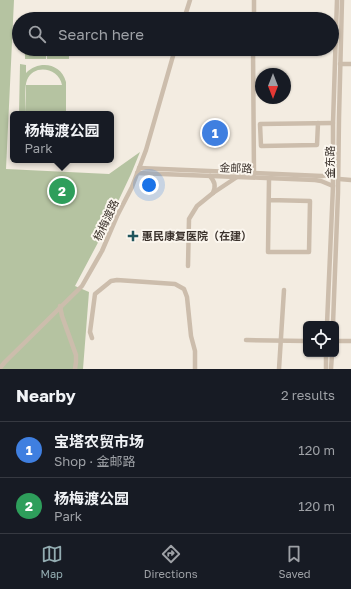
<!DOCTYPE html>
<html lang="en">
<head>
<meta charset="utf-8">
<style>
	:root { --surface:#171b24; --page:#242831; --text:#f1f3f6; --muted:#9ea1a6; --line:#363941; --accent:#93acb1 }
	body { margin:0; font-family:"Golos Text","Noto Sans SC",sans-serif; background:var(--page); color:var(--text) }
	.controls { position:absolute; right:12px; bottom:12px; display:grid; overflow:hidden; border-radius:6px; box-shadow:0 1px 3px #0004 }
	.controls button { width:36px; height:36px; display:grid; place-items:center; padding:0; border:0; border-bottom:1px solid var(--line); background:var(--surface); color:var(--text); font:20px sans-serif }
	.compass { position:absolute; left:255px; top:68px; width:36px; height:36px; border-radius:50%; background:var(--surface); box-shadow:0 1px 3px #0004; rotate:180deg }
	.you { position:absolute; left:149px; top:185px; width:14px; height:14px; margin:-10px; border:3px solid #fff; border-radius:50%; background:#1a73e8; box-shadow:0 0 0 6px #1a73e833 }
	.badge { display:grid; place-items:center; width:26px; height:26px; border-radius:50%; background:var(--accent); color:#fff; font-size:13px; font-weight:700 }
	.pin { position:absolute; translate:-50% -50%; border:2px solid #fff; box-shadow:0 1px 4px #0006 }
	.popup { position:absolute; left:10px; top:111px; width:104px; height:52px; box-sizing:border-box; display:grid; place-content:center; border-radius:6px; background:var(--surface); filter:drop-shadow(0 1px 3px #0005); font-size:13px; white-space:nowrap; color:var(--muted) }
	.popup b { font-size:15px; color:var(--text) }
	.popup::after { content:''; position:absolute; left:50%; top:100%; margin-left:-8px; border:8px solid transparent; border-top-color:var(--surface) }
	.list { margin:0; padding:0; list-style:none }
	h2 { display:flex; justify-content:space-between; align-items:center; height:52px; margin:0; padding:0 16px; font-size:17px }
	h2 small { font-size:13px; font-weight:400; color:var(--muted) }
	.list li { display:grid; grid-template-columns:26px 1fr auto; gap:12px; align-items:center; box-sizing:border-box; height:56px; padding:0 16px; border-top:1px solid var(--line) }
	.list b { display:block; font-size:15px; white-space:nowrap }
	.list p { margin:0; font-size:13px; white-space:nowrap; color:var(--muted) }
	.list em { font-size:13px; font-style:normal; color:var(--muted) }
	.icon { flex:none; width:22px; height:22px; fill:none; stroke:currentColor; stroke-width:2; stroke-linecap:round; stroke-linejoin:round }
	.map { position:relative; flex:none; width:351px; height:369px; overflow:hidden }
	.search { position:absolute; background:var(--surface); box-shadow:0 1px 3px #0004; left:12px; right:12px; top:12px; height:44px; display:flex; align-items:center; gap:10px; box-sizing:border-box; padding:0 14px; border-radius:22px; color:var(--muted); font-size:15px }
	.sheet { height:164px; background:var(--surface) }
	nav { display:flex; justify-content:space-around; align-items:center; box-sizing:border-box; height:56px; border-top:1px solid var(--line); background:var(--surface); font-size:11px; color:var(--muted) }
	nav a { display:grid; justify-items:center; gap:2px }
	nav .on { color:var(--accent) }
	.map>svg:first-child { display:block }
</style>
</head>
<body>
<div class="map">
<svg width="351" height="369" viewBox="0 0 351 369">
	<rect width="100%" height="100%" fill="#f3ece1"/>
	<!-- green -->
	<g fill="#b5c3a1">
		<polygon points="0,0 14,0 6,169 109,174 140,152 131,174 115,208 112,213 102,235 75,286 89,292 83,369 0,369"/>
		<rect x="16" y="20" width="3" height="21"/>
		<rect x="25" y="49" width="21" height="10"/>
		<rect x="47" y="49" width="22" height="10"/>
		<path d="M20 64 26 65V73C39 60 61 63 66 82V114H26V85H62C59 68 34 63 27 80 24 87 26 105 26 114H19Z"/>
	</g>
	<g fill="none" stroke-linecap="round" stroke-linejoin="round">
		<!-- minor -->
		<g stroke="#ccbdac" stroke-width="4.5">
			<polyline points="184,19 190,0"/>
			<polyline points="254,19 254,0"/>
			<polyline points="253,49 254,174"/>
			<polyline points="340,64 351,64"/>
			<polyline points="318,123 317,145 261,146 260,124 333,123"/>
			<polyline points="139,168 322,176 332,174"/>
			<polyline points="137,173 315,180 321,181 333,186"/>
			<path d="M210 176C215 182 216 186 213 193"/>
			<polyline points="339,179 351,180"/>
			<polyline points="269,200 310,201 309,252 268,252 269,179"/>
			<polyline points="163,235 188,235"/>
			<polyline points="188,266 189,219 197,206 213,193 237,177"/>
			<polyline points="60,306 62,316 76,355 76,362 75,369"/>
			<polyline points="327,324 333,186 333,123 337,0"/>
			<polyline points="333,324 338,193 339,118 342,0"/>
			<polyline points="92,338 90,332 95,294 111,281 117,280 175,284 184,289 187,297 191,336 195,351 195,369"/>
			<polyline points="246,340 306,341"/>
			<polyline points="336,341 351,341"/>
			<polyline points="0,368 5,362 82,286 102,251 117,216 132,187 146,150 175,49"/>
			<polyline points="279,369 284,290"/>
			<polyline points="326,369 326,354"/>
			<polyline points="331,369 332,354"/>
		</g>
	</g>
	<!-- markers -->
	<path fill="#20555c" stroke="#fbf6ee" stroke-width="1.5" d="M131 230h4v4h4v4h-4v4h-4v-4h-4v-4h4z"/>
	<g text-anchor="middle" stroke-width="4" stroke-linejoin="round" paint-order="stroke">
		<!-- street labels -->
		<g font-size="11" fill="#3a312b" stroke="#fbf6ee">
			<text transform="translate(330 162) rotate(-90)" y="4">金东路</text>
			<text transform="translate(236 168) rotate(2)" y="4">金邮路</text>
			<text transform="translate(106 220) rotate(-65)" y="4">杨梅渡路</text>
		</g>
		<!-- poi labels -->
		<g font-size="11" font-weight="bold" fill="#3a312b" stroke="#fbf6ee" text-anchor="start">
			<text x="142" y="240">惠民康复医院（在建）</text>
		</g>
	</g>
</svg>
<div class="controls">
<button><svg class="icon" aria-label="locate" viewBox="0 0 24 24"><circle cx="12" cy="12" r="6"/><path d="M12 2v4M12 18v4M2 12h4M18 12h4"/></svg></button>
</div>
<svg class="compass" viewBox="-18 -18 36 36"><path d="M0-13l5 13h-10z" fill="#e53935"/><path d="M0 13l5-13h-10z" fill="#9ea1a6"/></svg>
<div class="you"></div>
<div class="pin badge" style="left:215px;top:133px;background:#3f7fe0">1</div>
<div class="pin badge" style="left:62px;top:191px;background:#2e9e5b">2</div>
<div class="popup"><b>杨梅渡公园</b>Park</div>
<div class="search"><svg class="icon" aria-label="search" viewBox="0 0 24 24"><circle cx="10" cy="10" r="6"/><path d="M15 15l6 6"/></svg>Search here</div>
</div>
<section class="sheet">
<h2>Nearby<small>2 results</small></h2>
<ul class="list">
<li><span class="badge" style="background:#3f7fe0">1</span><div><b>宝塔农贸市场</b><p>Shop · 金邮路</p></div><em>120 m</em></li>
<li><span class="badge" style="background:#2e9e5b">2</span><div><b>杨梅渡公园</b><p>Park</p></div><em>120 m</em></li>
</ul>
</section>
<nav>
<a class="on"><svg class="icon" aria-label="map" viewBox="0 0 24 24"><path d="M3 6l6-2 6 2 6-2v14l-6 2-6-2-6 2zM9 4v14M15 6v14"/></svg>Map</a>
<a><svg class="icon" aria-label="directions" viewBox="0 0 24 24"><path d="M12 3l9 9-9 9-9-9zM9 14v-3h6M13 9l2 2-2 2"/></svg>Directions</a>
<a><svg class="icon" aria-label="saved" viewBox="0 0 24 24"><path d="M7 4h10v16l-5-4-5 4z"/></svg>Saved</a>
</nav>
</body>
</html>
